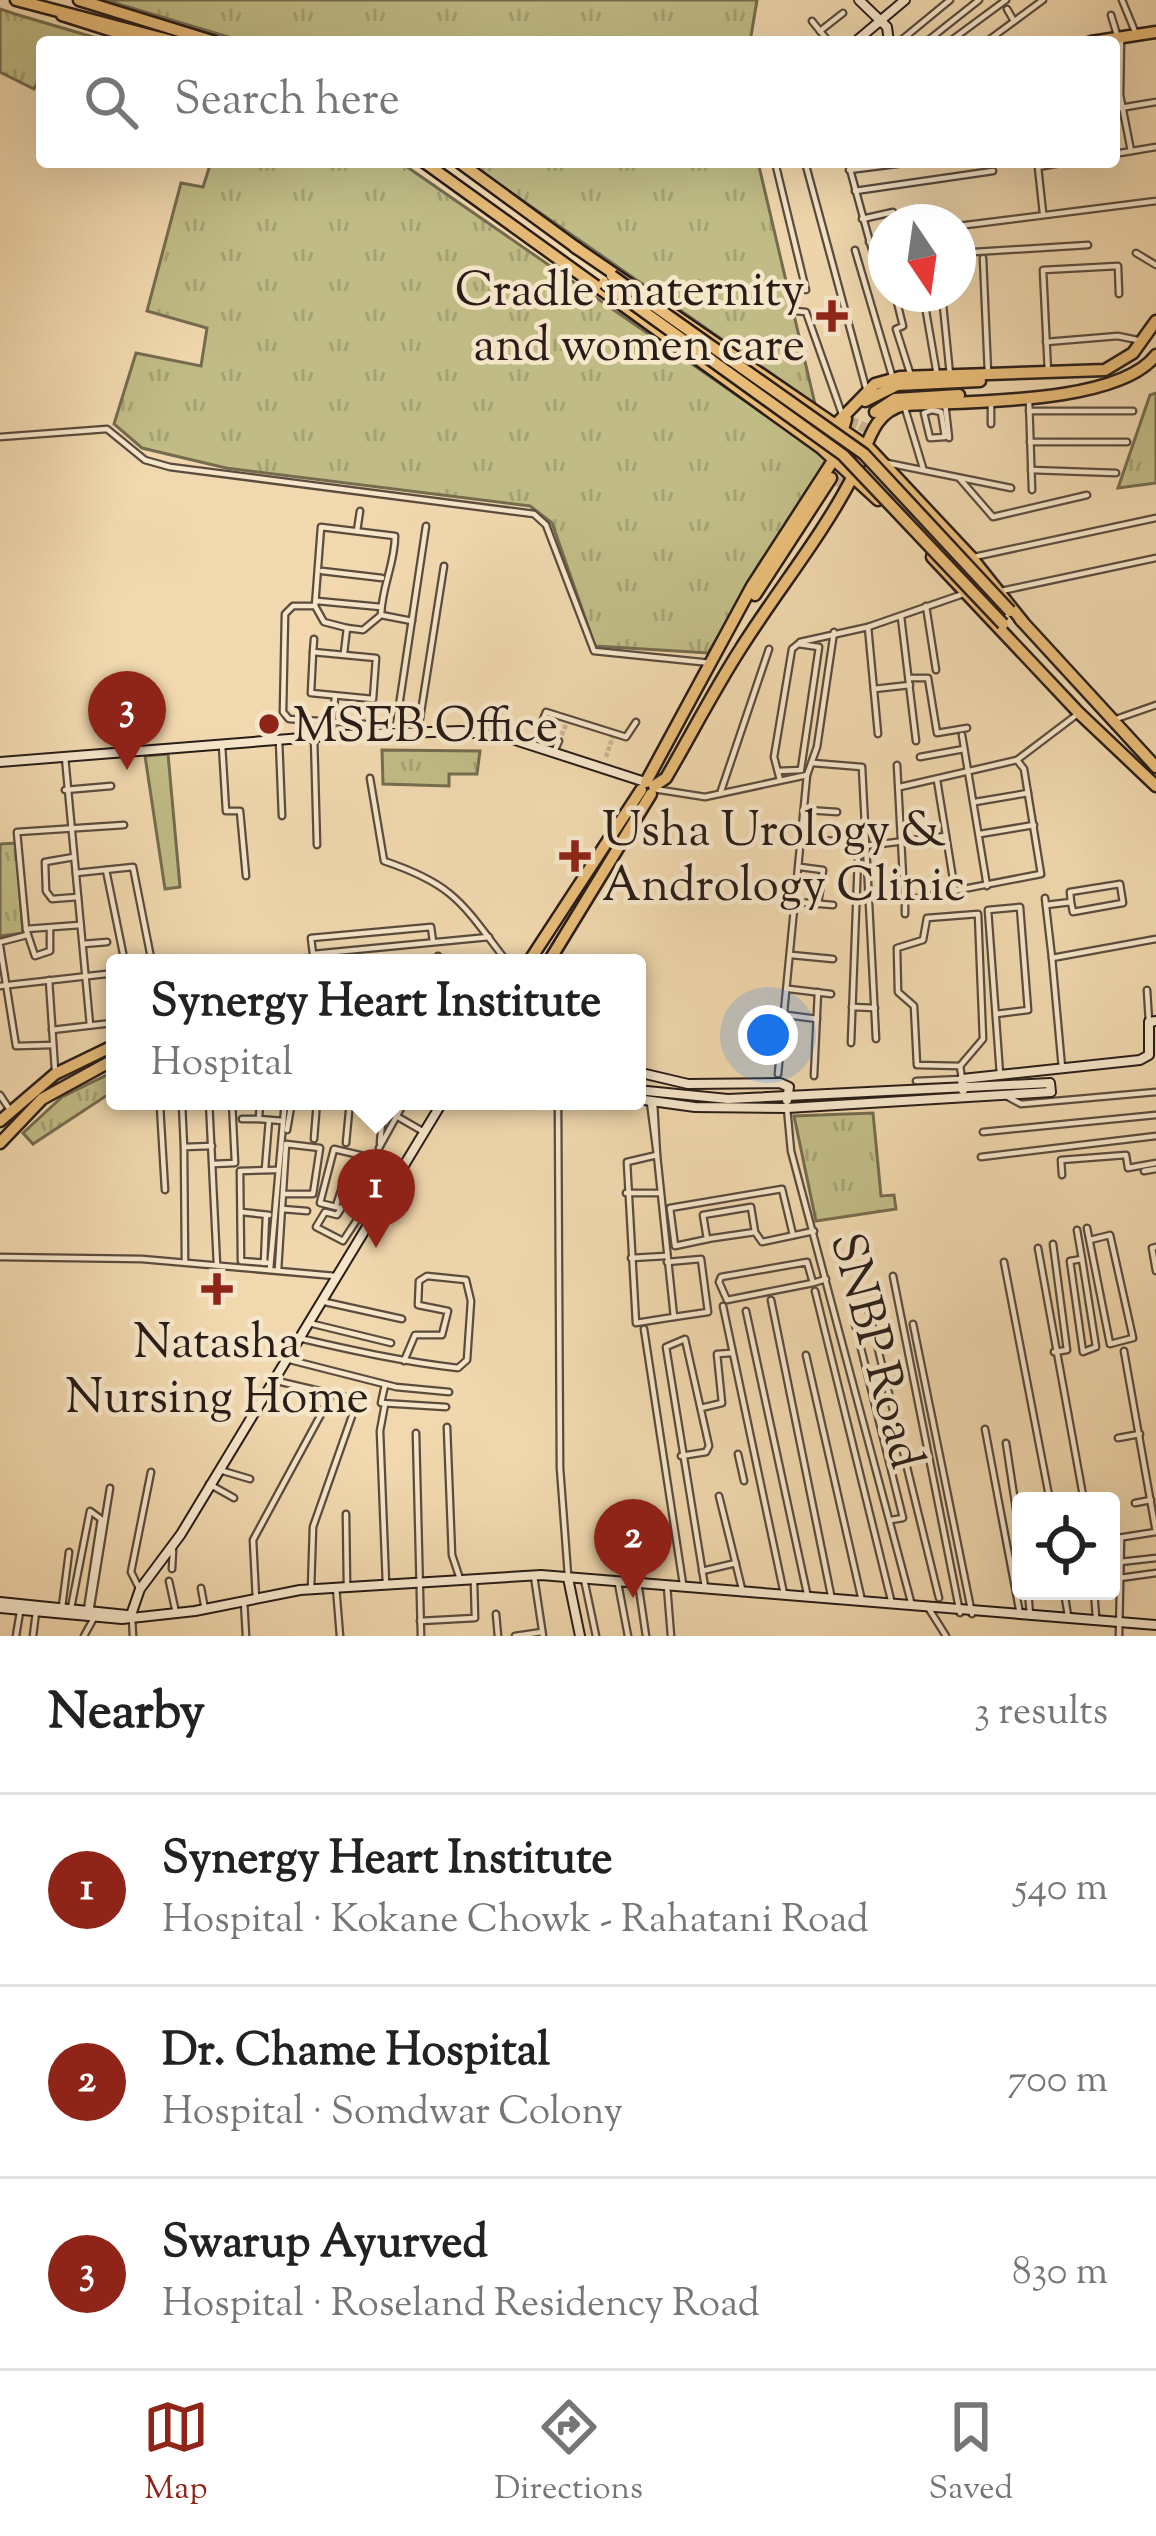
<!DOCTYPE html>
<html lang="en">
<head>
<meta charset="utf-8">
<style>
	:root { --surface:#fff; --page:#f6f6f6; --text:#222; --muted:#767676; --line:#e0e0e0; --accent:#8f2418 }
	body { margin:0; font-family:"Sorts Mill Goudy",serif; background:var(--page); color:var(--text) }
	.controls { position:absolute; right:36px; bottom:36px; display:grid; overflow:hidden; border-radius:12px; box-shadow:0 12px 48px #0002 }
	.controls button { width:108px; height:108px; display:grid; place-items:center; padding:0; border:0; border-bottom:3px solid var(--line); background:var(--surface); color:var(--text); font:60px sans-serif }
	.compass { position:absolute; left:868px; top:204px; width:108px; height:108px; border-radius:50%; background:var(--surface); box-shadow:0 12px 48px #0002; rotate:167deg }
	.you { position:absolute; left:768px; top:1035px; width:42px; height:42px; margin:-30px; border:9px solid #fff; border-radius:50%; background:#1a73e8; box-shadow:0 0 0 18px #1a73e833 }
	.badge { display:grid; place-items:center; width:78px; height:78px; border-radius:50%; background:var(--accent); color:#fff; font-size:39px; font-weight:700 }
	.pin { position:absolute; translate:-50% -99px; filter:drop-shadow(0 3px 6px #0008) }
	.pin::after { content:''; position:absolute; top:63px; width:42px; height:36px; background:inherit; clip-path:polygon(0 0,100% 0,50% 100%) }
	.popup { position:absolute; left:106px; top:954px; width:540px; height:156px; box-sizing:border-box; display:grid; place-content:center; border-radius:12px; background:var(--surface); filter:drop-shadow(0 3px 9px #0005); font-size:39px; white-space:nowrap; color:var(--muted) }
	.popup b { font-size:45px; color:var(--text) }
	.popup::after { content:''; position:absolute; left:50%; top:100%; margin-left:-24px; border:24px solid transparent; border-top-color:var(--surface) }
	.list { margin:0; padding:0; list-style:none }
	h2 { display:flex; justify-content:space-between; align-items:center; height:156px; margin:0; padding:0 48px; font-size:51px }
	h2 small { font-size:39px; font-weight:400; color:var(--muted) }
	.list li { display:grid; grid-template-columns:78px 1fr auto; gap:36px; align-items:center; box-sizing:border-box; height:192px; padding:0 48px; border-top:3px solid var(--line) }
	.list b { display:block; font-size:45px; white-space:nowrap }
	.list p { margin:0; font-size:39px; white-space:nowrap; color:var(--muted) }
	.list em { font-size:39px; font-style:normal; color:var(--muted) }
	.icon { flex:none; width:66px; height:66px; fill:none; stroke:currentColor; stroke-width:2; stroke-linecap:round; stroke-linejoin:round }
	.map { position:relative; flex:none; width:1156px; height:1636px; overflow:hidden }
	.search { position:absolute; background:var(--surface); box-shadow:0 12px 48px #0002; left:36px; right:36px; top:36px; height:132px; display:flex; align-items:center; gap:30px; box-sizing:border-box; padding:0 42px; border-radius:12px; color:var(--muted); font-size:45px }
	.sheet { height:732px; background:var(--surface) }
	nav { display:flex; justify-content:space-around; align-items:center; box-sizing:border-box; height:168px; border-top:3px solid var(--line); background:var(--surface); font-size:33px; color:var(--muted) }
	nav a { display:grid; justify-items:center; gap:6px }
	nav .on { color:var(--accent) }
	.map>svg:first-child { display:block }
</style>
</head>
<body>
<div class="map">
<svg width="1156" height="1636" viewBox="0 0 1156 1636">
	<defs>
		<pattern id="grass-tufts" width="24" height="20" patternUnits="userSpaceOnUse" patternTransform="scale(3)"><rect width="24" height="20" fill="#c1bc86"/><path d="M3 7l-1-3M5 7V3M7 7l1-3M15 17l-1-3M17 17v-4M19 17l1-3" fill="none" stroke="#a6a173"/></pattern>
	</defs>
	<rect width="100%" height="100%" fill="#f1d8ae"/>
	<filter id="stains"><feTurbulence type="fractalNoise" baseFrequency=".00167" numOctaves="4"/><feColorMatrix values="0 0 0 0 .2 0 0 0 0 .09 0 0 0 0 .02 0 0 0 .5 -.17"/></filter>
	<radialGradient id="worn" r=".72"><stop offset=".6" stop-color="#630" stop-opacity="0"/><stop offset="1" stop-color="#630" stop-opacity=".3"/></radialGradient>
	<!-- grass -->
	<g fill="url(#grass-tufts)" stroke="#756c4f" stroke-width="3">
		<polygon points="105,0 757,0 750,42 245,42"/>
		<polygon points="0,9 15,14 110,42 42,42 42,75 34,89 0,72"/>
		<polygon points="211,162 400,162 829,459 708,653 595,646 552,523 530,506 226,468 142,448 114,424 136,353 201,366 207,328 147,311 181,183 203,187"/>
		<polygon points="467,162 758,162 815,404"/>
		<polygon points="1156,393 1156,483 1118,488 1150,395"/>
		<polygon points="382,750 480,751 477,774 449,774 449,786 383,784"/>
		<polygon points="16,843 23,933 0,936 0,844"/>
		<polygon points="115,1071 115,1090 33,1144 23,1133 62,1097"/>
		<polygon points="873,1113 881,1196 894,1195 896,1209 816,1221 794,1116"/>
	</g>
	<!-- pitch -->
	<polygon fill="#c1bc86" stroke="#756c4f" stroke-width="3" points="168,754 180,887 165,889 145,756"/>
	<g fill="none" stroke-linecap="round" stroke-linejoin="round">
		<!-- street-tunnel -->
		<g stroke="#c9b390" stroke-width="4.5" stroke-dasharray="4.5 2" stroke-linecap="butt">
			<polyline points="559,741 568,720"/>
			<polyline points="606,757 613,736"/>
		</g>
		<!-- primary-tunnel -->
		<g stroke="#c9b390" stroke-width="10" stroke-dasharray="10 5" stroke-linecap="butt">
			<polyline points="846,441 856,413"/>
			<polyline points="838,487 867,422"/>
		</g>
		<!-- street casing -->
		<g stroke="#5b4c3e" stroke-width="9">
			<g id="street">
				<polyline points="1122,0 1136,34"/>
				<polyline points="1007,9 1014,21"/>
				<polyline points="1111,15 1118,38"/>
				<polyline points="812,21 820,31"/>
				<polyline points="1121,38 1120,95 1131,151"/>
				<polyline points="829,42 820,31 843,13"/>
				<polyline points="899,42 950,0"/>
				<polyline points="926,42 979,0"/>
				<polyline points="949,42 1006,0"/>
				<polyline points="986,42 1043,0"/>
				<polyline points="1114,109 1156,102"/>
				<polyline points="1114,154 1156,147"/>
				<polyline points="775,162 806,290"/>
				<polyline points="805,162 866,388"/>
				<polyline points="848,162 874,257 886,257"/>
				<polyline points="849,170 912,162"/>
				<polyline points="855,191 993,171"/>
				<polyline points="1043,213 1038,167 1066,162"/>
				<polyline points="862,219 893,212"/>
				<polyline points="958,226 1156,201"/>
				<polyline points="869,242 886,241"/>
				<polyline points="855,250 893,379"/>
				<polyline points="958,253 1088,245"/>
				<polyline points="1136,253 1156,265"/>
				<polyline points="983,258 988,373"/>
				<polyline points="791,292 795,311 806,312 842,414"/>
				<polyline points="895,294 903,326 896,329 911,376"/>
				<polyline points="923,294 937,375"/>
				<polyline points="942,295 950,375"/>
				<polyline points="1046,342 1118,336 1142,341"/>
				<polyline points="1048,372 1043,270 1118,266 1119,294"/>
				<polyline points="991,400 991,424"/>
				<polyline points="1029,400 1032,490"/>
				<polyline points="931,403 932,410 924,413 930,438 945,437 941,412 932,410"/>
				<polyline points="945,403 949,438"/>
				<polyline points="904,405 923,468"/>
				<polyline points="1029,411 1133,411"/>
				<polyline points="0,437 107,429 145,460 170,467 534,514 546,525 594,651 711,663"/>
				<polyline points="1030,442 1127,442"/>
				<polyline points="887,463 1011,488"/>
				<polyline points="1031,470 1116,473"/>
				<polyline points="960,479 993,517 1087,495"/>
				<polyline points="357,531 360,511"/>
				<polyline points="974,557 1156,518"/>
				<polyline points="322,571 382,578"/>
				<polyline points="1001,591 1156,558"/>
				<polyline points="317,601 381,607"/>
				<polyline points="315,606 293,606 285,614 283,712 289,719 396,726 426,526"/>
				<polyline points="926,606 936,670"/>
				<polyline points="901,617 916,741"/>
				<polyline points="868,627 878,734"/>
				<path d="M347 628 324 622 315 606 321 527 395 536C395 564 382 585 381 615"/>
				<polyline points="800,642 868,627 966,593"/>
				<polygon points="313,652 376,658 373,699 311,693"/>
				<polyline points="313,652 314,639"/>
				<polyline points="344,653 347,628 363,630 381,615 412,621"/>
				<polyline points="909,678 928,678 937,733 967,728"/>
				<polyline points="874,689 910,685"/>
				<polyline points="1116,719 1156,705"/>
				<polyline points="418,731 444,566"/>
				<polyline points="962,735 987,886"/>
				<polyline points="331,736 335,697"/>
				<polyline points="314,737 317,845"/>
				<polyline points="279,740 282,816"/>
				<polyline points="533,743 546,712 626,737 636,722"/>
				<polyline points="222,745 226,811 240,811 246,876"/>
				<polyline points="554,752 559,741"/>
				<polyline points="65,757 90,1025"/>
				<polyline points="920,757 964,749"/>
				<polyline points="813,763 862,767 876,1039"/>
				<polyline points="897,765 904,895 912,899 1041,874 1024,769 1017,760"/>
				<polyline points="778,771 801,770"/>
				<path d="M370 778 384 861C456 885 463 905 508 963"/>
				<polyline points="780,780 774,757 792,649 798,644 819,647 801,769"/>
				<polyline points="937,780 955,891"/>
				<polyline points="900,787 1017,760 1079,713"/>
				<polyline points="654,789 705,797 807,775"/>
				<polyline points="65,790 111,786"/>
				<polyline points="721,791 769,649"/>
				<polyline points="975,802 1028,793"/>
				<polyline points="807,810 837,812"/>
				<polyline points="980,834 1034,825"/>
				<polyline points="806,839 836,841"/>
				<polyline points="864,846 946,836"/>
				<polyline points="74,857 45,862 46,891 52,899 78,897"/>
				<polyline points="800,867 823,870 818,904"/>
				<polyline points="106,870 125,963"/>
				<polyline points="76,873 133,867 152,963"/>
				<polyline points="1045,898 1052,958"/>
				<polyline points="797,902 833,905"/>
				<polyline points="1046,905 1071,902 1073,912 1123,903 1120,884 1070,892 1071,902"/>
				<polyline points="905,914 905,898"/>
				<polygon points="978,914 983,1039 960,1066 917,1065 914,1006 898,992 897,948 923,940 927,918"/>
				<polyline points="80,925 26,929 17,832 124,825"/>
				<polyline points="26,929 35,956 50,951 50,928"/>
				<polyline points="0,942 27,935"/>
				<polyline points="433,942 431,927 311,938 313,954 489,937"/>
				<polyline points="83,944 107,942"/>
				<polyline points="0,946 16,1046 53,1045"/>
				<polyline points="791,955 833,959"/>
				<polyline points="438,956 438,963"/>
				<polyline points="49,980 55,1070"/>
				<polyline points="0,986 115,973"/>
				<polyline points="789,989 831,994"/>
				<polyline points="1147,990 1149,1022"/>
				<polyline points="852,1007 875,1008"/>
				<polyline points="996,1014 1028,1010 1020,907 988,910 1000,1074"/>
				<polyline points="787,1015 817,1019"/>
				<polyline points="52,1030 112,1023"/>
				<polyline points="851,1043 858,857 864,846"/>
				<polyline points="1062,1068 1052,958 1156,939"/>
				<polyline points="778,1074 807,775 817,747 834,632"/>
				<polyline points="814,1076 818,992"/>
				<polyline points="916,1081 962,1079 960,1066"/>
				<polyline points="0,1095 10,1110"/>
				<polyline points="1008,1097 1021,1104 1156,1092"/>
				<polyline points="159,1101 160,1106 182,1104 184,1147"/>
				<polyline points="209,1101 217,1265"/>
				<polyline points="260,1101 259,1119 283,1121"/>
				<polyline points="558,1101 560,1468 568,1575"/>
				<polyline points="650,1102 657,1155 654,1103"/>
				<polyline points="441,1103 511,1101"/>
				<polyline points="160,1106 165,1190"/>
				<polyline points="787,1108 791,1151 911,1602"/>
				<polyline points="384,1109 424,1132"/>
				<polyline points="242,1119 259,1119"/>
				<polyline points="287,1130 292,1101"/>
				<polyline points="983,1132 1156,1115"/>
				<polyline points="314,1139 317,1101"/>
				<polyline points="346,1143 350,1101"/>
				<polyline points="380,1143 384,1101"/>
				<polyline points="379,1148 405,1101"/>
				<polygon points="657,1155 674,1317 636,1323 627,1162"/>
				<polyline points="981,1157 1156,1136"/>
				<polyline points="213,1164 235,1163 232,1101"/>
				<polyline points="265,1169 269,1120"/>
				<polyline points="1144,1171 1156,1169"/>
				<polyline points="1062,1175 1061,1160 1126,1155 1128,1168 1156,1163"/>
				<polyline points="626,1193 660,1193"/>
				<polyline points="368,1194 372,1197 343,1241 316,1227 325,1212 337,1215 355,1187 368,1194 376,1188 388,1190"/>
				<polyline points="336,1206 347,1172 379,1181"/>
				<polyline points="340,1208 320,1203 334,1149 389,1162 376,1188"/>
				<polyline points="282,1209 307,1211"/>
				<polyline points="241,1212 269,1215"/>
				<polyline points="1087,1228 1110,1344 1133,1338 1110,1235 1090,1240"/>
				<polyline points="1077,1230 1082,1259 1070,1261 1083,1352 1096,1347 1082,1259"/>
				<polyline points="755,1232 751,1207 703,1215 707,1239 755,1232 762,1242 814,1231"/>
				<polyline points="708,1239 675,1246 670,1208 782,1189 793,1235"/>
				<polyline points="1053,1244 1067,1350 1054,1352"/>
				<polyline points="1156,1247 1152,1248 1156,1271"/>
				<polyline points="1038,1248 1084,1501"/>
				<polyline points="0,1257 142,1259 335,1276"/>
				<polyline points="631,1258 666,1256"/>
				<polyline points="185,1262 184,1147 212,1146"/>
				<polyline points="667,1262 701,1259 708,1312 674,1317"/>
				<polyline points="1004,1262 1050,1501"/>
				<polyline points="264,1263 266,1215"/>
				<polyline points="270,1263 241,1261 240,1171 276,1170"/>
				<polyline points="270,1269 285,1101"/>
				<path d="M278 1270C281 1228 283 1186 286 1144L320 1148 313 1194H283"/>
				<polyline points="893,1276 960,1613"/>
				<polyline points="813,1283 807,1262 721,1277 719,1282 727,1300 813,1283 826,1279"/>
				<polyline points="815,1291 891,1600"/>
				<polyline points="771,1300 832,1600"/>
				<polyline points="325,1302 402,1319"/>
				<polyline points="867,1304 939,1598"/>
				<polyline points="723,1306 784,1594"/>
				<polyline points="746,1311 808,1598"/>
				<polyline points="854,1320 903,1518 891,1520"/>
				<polyline points="309,1323 391,1343"/>
				<polyline points="913,1324 972,1614"/>
				<polyline points="644,1329 683,1584"/>
				<path d="M303 1339C355 1351 405 1362 458 1368L467 1360 471 1301 466 1280 427 1276 419 1281 418 1305 448 1311 442 1335H415L404 1361"/>
				<polyline points="806,1355 862,1601"/>
				<polyline points="290,1360 396,1387 449,1392"/>
				<polyline points="277,1381 358,1400"/>
				<polyline points="385,1385 381,1403 446,1407"/>
				<polyline points="385,1404 380,1431 386,1584"/>
				<polyline points="701,1408 722,1403 717,1354 731,1353"/>
				<polyline points="447,1427 452,1555 460,1579"/>
				<polyline points="985,1429 1020,1614"/>
				<polyline points="416,1433 421,1636"/>
				<polyline points="1118,1438 1140,1434"/>
				<polyline points="1006,1443 1021,1542"/>
				<polyline points="738,1454 744,1481"/>
				<polyline points="681,1456 706,1452 709,1446 685,1339 666,1347 705,1587"/>
				<polyline points="223,1471 250,1479"/>
				<polyline points="209,1484 234,1498"/>
				<polyline points="719,1496 743,1593"/>
				<polyline points="1135,1503 1151,1500"/>
				<polyline points="346,1514 347,1586"/>
				<polyline points="1111,1539 1156,1532 1124,1351"/>
				<polyline points="1120,1562 1156,1558"/>
				<polyline points="172,1569 173,1550"/>
				<polyline points="702,1571 736,1563"/>
				<polyline points="534,1576 543,1636"/>
				<polyline points="1120,1578 1156,1573"/>
				<polyline points="584,1579 596,1636"/>
				<polyline points="169,1581 176,1613"/>
				<polyline points="638,1582 646,1636"/>
				<polyline points="618,1583 628,1636"/>
				<polyline points="667,1586 671,1636"/>
				<polyline points="336,1587 340,1636"/>
				<polyline points="139,1588 131,1572 151,1472"/>
				<polyline points="201,1588 205,1610"/>
				<polyline points="311,1589 313,1527 352,1416"/>
				<polyline points="1028,1591 1030,1615"/>
				<polyline points="1064,1591 1068,1616"/>
				<polyline points="1094,1591 1096,1617"/>
				<polyline points="256,1599 253,1540 332,1394"/>
				<polyline points="244,1601 246,1636"/>
				<polyline points="62,1607 69,1552"/>
				<polyline points="71,1608 90,1511 101,1519 87,1610"/>
				<polyline points="929,1609 946,1636"/>
				<polyline points="90,1612 110,1488"/>
				<polyline points="496,1614 498,1636"/>
				<polyline points="132,1618 133,1636"/>
				<polyline points="420,1621 475,1618 474,1582"/>
				<polyline points="16,1636 20,1612"/>
				<polyline points="33,1636 36,1612"/>
				<polyline points="84,1636 95,1616"/>
				<polyline points="515,1636 542,1632"/>
				<polyline points="1119,1636 1121,1538"/>
			</g>
		</g>
		<!-- secondary casing -->
		<g stroke="#291d18" stroke-width="12">
			<g id="secondary">
				<polyline points="859,0 887,27 889,42"/>
				<polyline points="855,42 905,0"/>
				<polyline points="0,762 340,735 461,731 509,738 645,782"/>
				<polyline points="637,1072 688,1084 780,1083 789,1087 787,1100"/>
				<polyline points="637,1090 728,1099 1050,1083 1051,1092 787,1108 695,1107 637,1099"/>
				<polyline points="963,1090 962,1079 1140,1060 1149,1055 1149,1022 1156,1021"/>
				<polyline points="568,1578 580,1636"/>
				<polyline points="0,1602 127,1615"/>
				<polyline points="0,1608 122,1619 195,1611 300,1590 541,1575 1156,1625"/>
				<polyline points="131,1615 140,1589 181,1534 443,1101"/>
			</g>
		</g>
		<!-- primary casing -->
		<g stroke="#291d18" stroke-width="15">
			<g id="primary">
				<polyline points="16,0 176,42"/>
				<polyline points="79,0 215,42"/>
				<polyline points="62,15 147,42"/>
				<polyline points="1091,42 1156,32"/>
				<polyline points="424,162 821,448 878,500"/>
				<polyline points="459,162 578,249"/>
				<polyline points="575,247 869,448 972,558 1023,622"/>
				<polyline points="865,401 897,385 980,381"/>
				<polyline points="875,412 895,399 959,395"/>
				<polyline points="839,421 875,384 900,377 1105,370 1133,353 1156,321"/>
				<polyline points="932,557 1079,713 1156,786"/>
				<polyline points="755,595 831,478"/>
				<polyline points="1020,619 1156,767"/>
				<polyline points="646,782 752,586 834,459 846,419"/>
				<path d="M654 786 666 778C691 735 714 690 741 648 777 591 822 536 853 476 868 449 870 413 904 405 966 401 1118 405 1156 355"/>
				<polyline points="528,963 641,790"/>
				<polyline points="548,963 651,794"/>
				<polyline points="0,1121 55,1074 115,1045"/>
				<polyline points="0,1143 42,1099 115,1059"/>
			</g>
		</g>
		<!-- street -->
		<use href="#street" stroke="#f6e6ca" stroke-width="4.5"/>
		<!-- secondary -->
		<use href="#secondary" stroke="#f6e6ca" stroke-width="8"/>
		<!-- primary -->
		<use href="#primary" stroke="#e8bc77" stroke-width="10"/>
		<!-- primary-bridge casing -->
		<g stroke="#291d18" stroke-width="15" stroke-linecap="butt">
			<g id="primary-bridge">
				<polyline points="612,276 864,454 1010,611"/>
				<polyline points="604,283 843,455 1003,624"/>
			</g>
		</g>
		<!-- primary-bridge -->
		<use href="#primary-bridge" stroke="#e8bc77" stroke-width="10"/>
	</g>
	<!-- markers -->
	<g fill="#8f2418" stroke="#f6e6ca" stroke-width="4.5">
		<path d="M826 298h12v12h12v12h-12v12h-12v-12h-12v-12h12z"/>
		<circle cx="269" cy="724" r="12"/>
		<path d="M569 838h12v12h12v12h-12v12h-12v-12h-12v-12h12z"/>
		<path d="M211 1271h12v12h12v12h-12v12h-12v-12h-12v-12h12z"/>
	</g>
	<g text-anchor="middle" stroke-width="9" stroke-linejoin="round" paint-order="stroke">
		<!-- poi labels -->
		<g font-size="48" fill="#291d18" stroke="#f6e6ca" text-anchor="start">
			<text x="805" y="305" text-anchor="end">Cradle maternity<tspan x="805" dy="55">and women care</tspan></text>
			<text x="293" y="741">MSEB Office</text>
			<text x="602" y="845">Usha Urology &amp;<tspan x="602" dy="55">Andrology Clinic</tspan></text>
			<text x="217" y="1357" text-anchor="middle">Natasha<tspan x="217" dy="55">Nursing Home</tspan></text>
		</g>
		<!-- street labels -->
		<g font-size="48" fill="#291d18" stroke="#f6e6ca">
			<text transform="translate(879 1350) rotate(75)" y="17">SNBP Road</text>
		</g>
	</g>
	<rect width="100%" height="100%" filter="url(#stains)"/>
	<rect width="100%" height="100%" fill="url(#worn)"/>
</svg>
<div class="controls">
<button><svg class="icon" aria-label="locate" viewBox="0 0 24 24"><circle cx="12" cy="12" r="6"/><path d="M12 2v4M12 18v4M2 12h4M18 12h4"/></svg></button>
</div>
<svg class="compass" viewBox="-18 -18 36 36"><path d="M0-13l5 13h-10z" fill="#e53935"/><path d="M0 13l5-13h-10z" fill="#767676"/></svg>
<div class="you"></div>
<div class="pin badge" style="left:376px;top:1248px">1</div>
<div class="popup"><b>Synergy Heart Institute</b>Hospital</div>
<div class="pin badge" style="left:633px;top:1598px">2</div>
<div class="pin badge" style="left:127px;top:770px">3</div>
<div class="search"><svg class="icon" aria-label="search" viewBox="0 0 24 24"><circle cx="10" cy="10" r="6"/><path d="M15 15l6 6"/></svg>Search here</div>
</div>
<section class="sheet">
<h2>Nearby<small>3 results</small></h2>
<ul class="list">
<li><span class="badge">1</span><div><b>Synergy Heart Institute</b><p>Hospital · Kokane Chowk - Rahatani Road</p></div><em>540 m</em></li>
<li><span class="badge">2</span><div><b>Dr. Chame Hospital</b><p>Hospital · Somdwar Colony</p></div><em>700 m</em></li>
<li><span class="badge">3</span><div><b>Swarup Ayurved</b><p>Hospital · Roseland Residency Road</p></div><em>830 m</em></li>
</ul>
</section>
<nav>
<a class="on"><svg class="icon" aria-label="map" viewBox="0 0 24 24"><path d="M3 6l6-2 6 2 6-2v14l-6 2-6-2-6 2zM9 4v14M15 6v14"/></svg>Map</a>
<a><svg class="icon" aria-label="directions" viewBox="0 0 24 24"><path d="M12 3l9 9-9 9-9-9zM9 14v-3h6M13 9l2 2-2 2"/></svg>Directions</a>
<a><svg class="icon" aria-label="saved" viewBox="0 0 24 24"><path d="M7 4h10v16l-5-4-5 4z"/></svg>Saved</a>
</nav>
</body>
</html>
